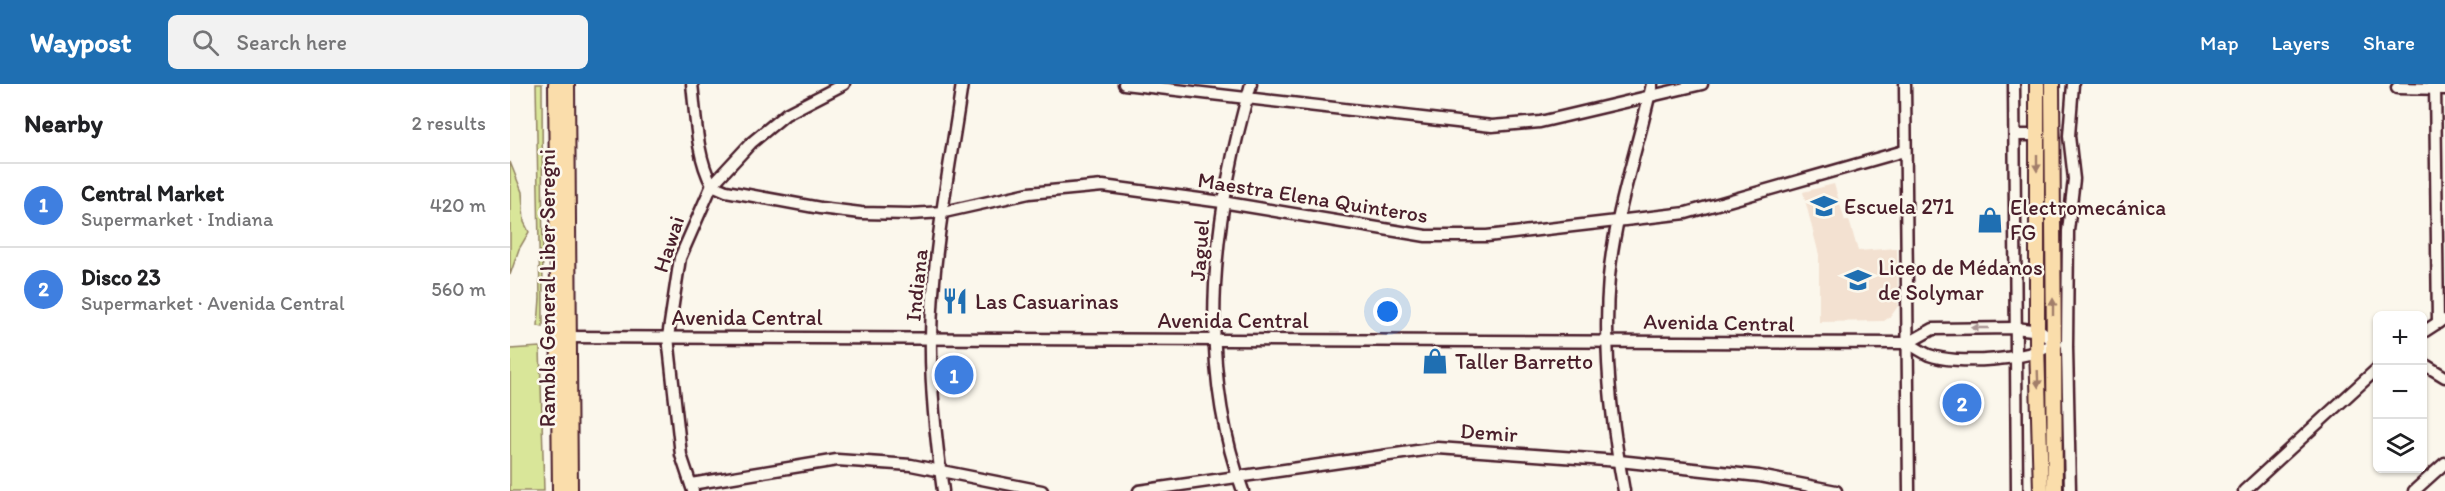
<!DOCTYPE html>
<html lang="en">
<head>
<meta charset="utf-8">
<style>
	:root { --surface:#fff; --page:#f2f2f2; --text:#202124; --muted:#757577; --line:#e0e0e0; --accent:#1f6fb2 }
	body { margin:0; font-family:Itim,sans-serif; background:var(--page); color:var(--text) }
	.controls { position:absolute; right:18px; bottom:18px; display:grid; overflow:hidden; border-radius:9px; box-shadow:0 2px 4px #0004 }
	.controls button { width:54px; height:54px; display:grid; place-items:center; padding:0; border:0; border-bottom:2px solid var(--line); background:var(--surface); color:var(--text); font:30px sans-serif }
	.you { position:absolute; left:878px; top:228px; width:21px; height:21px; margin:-15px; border:4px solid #fff; border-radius:50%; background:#1a73e8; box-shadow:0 0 0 9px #1a73e833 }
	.badge { display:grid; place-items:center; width:39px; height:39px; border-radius:50%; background:var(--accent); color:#fff; font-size:20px; font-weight:700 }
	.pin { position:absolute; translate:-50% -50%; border:3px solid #fff; box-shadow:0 2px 6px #0006 }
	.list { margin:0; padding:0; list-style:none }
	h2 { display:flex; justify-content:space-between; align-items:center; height:78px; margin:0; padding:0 24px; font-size:26px }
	h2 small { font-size:20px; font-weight:400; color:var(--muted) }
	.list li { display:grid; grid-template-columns:39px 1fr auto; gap:18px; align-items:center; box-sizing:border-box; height:84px; padding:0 24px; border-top:2px solid var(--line) }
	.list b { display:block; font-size:22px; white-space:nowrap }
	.list p { margin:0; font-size:20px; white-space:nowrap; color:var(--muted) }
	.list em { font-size:20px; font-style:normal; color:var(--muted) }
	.icon { flex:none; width:33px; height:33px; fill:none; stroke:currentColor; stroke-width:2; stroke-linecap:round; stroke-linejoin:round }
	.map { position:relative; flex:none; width:1935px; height:407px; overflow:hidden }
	header { display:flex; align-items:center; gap:36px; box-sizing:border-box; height:84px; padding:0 30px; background:var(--accent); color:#fff }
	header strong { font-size:28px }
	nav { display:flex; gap:33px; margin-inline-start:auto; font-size:21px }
	.search { width:420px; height:54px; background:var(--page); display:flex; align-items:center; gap:15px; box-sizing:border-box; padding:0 21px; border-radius:9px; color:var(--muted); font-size:22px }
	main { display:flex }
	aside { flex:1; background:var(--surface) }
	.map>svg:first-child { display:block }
</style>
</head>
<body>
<header>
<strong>Waypost</strong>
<div class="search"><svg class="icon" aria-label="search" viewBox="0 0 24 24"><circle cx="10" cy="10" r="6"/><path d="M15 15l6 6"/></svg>Search here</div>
<nav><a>Map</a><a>Layers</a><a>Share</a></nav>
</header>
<main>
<aside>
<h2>Nearby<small>2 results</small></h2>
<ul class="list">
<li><span class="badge" style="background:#3f7fe0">1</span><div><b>Central Market</b><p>Supermarket · Indiana</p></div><em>420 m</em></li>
<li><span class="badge" style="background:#3f7fe0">2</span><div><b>Disco 23</b><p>Supermarket · Avenida Central</p></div><em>560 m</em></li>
</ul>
</aside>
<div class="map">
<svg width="1935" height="407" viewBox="0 0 1935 407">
	<rect width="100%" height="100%" fill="#fbf7ec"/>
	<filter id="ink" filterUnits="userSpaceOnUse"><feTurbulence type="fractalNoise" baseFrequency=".0167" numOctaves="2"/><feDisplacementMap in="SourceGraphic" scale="12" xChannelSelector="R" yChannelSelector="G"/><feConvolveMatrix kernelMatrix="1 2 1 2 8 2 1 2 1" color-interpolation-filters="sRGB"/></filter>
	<g filter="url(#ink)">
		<!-- built -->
		<polygon fill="#f3e1d1" points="1324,100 1335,137 1339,136 1348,167 1387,164 1388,222 1381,232 1374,237 1309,238 1309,171 1293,108"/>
		<!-- green -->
		<g fill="#d9e699" stroke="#928262" stroke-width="1.5">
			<polygon points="26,0 32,0 33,243 28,242 30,214"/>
			<polygon points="0,78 12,108 14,138 19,148 9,165 0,191"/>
			<polygon points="30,263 34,407 0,407 0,265"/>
			<polygon points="1538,265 1541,407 1535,407 1533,267"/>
		</g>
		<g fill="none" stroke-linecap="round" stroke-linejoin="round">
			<!-- minor casing -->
			<g stroke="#4a1f2b" stroke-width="15">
				<g id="minor">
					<path d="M182 0C186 33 186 71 202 101"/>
					<polyline points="614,0 982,42 1030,38 1192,0"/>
					<polyline points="1395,0 1399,407"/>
					<polyline points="1504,0 1507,407"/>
					<polyline points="1925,0 1928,239"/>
					<polyline points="1887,4 1935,5"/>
					<polyline points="1505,51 1527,51"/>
					<polyline points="202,101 216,107 310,124 351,129 400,130 434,128 519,109 593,102 712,118 916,152 977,152 1176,129 1394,67"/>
					<polyline points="1912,249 1932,236"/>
					<path d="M52 253 1398 259C1405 263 1412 268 1419 271 1445 281 1521 277 1544 259"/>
					<polyline points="1398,259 1423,245 1505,244 1531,247 1547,260"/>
					<polyline points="1912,279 1935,293"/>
					<polyline points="181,400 327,376 401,381 532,407"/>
					<polyline points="183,407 171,371 158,253 170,174 202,101 241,59 276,30 334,0"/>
					<path d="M433 407C426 357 420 304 421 253 422 169 440 83 452 0"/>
					<polyline points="629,407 928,364 1109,377 1249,392 1326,407"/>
					<path d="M733 407C685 276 703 131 741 0"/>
					<path d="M1114 407C1101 337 1093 264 1099 193 1105 128 1128 63 1142 0"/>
					<polyline points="1560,407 1557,263 1558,147 1564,95 1559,52 1563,0"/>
					<polyline points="1734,407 1868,284"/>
					<polyline points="1904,407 1935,379"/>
				</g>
			</g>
			<!-- major casing -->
			<g stroke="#4a1f2b" stroke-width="18">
				<g id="major">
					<polyline points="46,0 50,407"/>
					<polyline points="57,0 60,407"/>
					<polyline points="1527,0 1527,259 1531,407"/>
					<polyline points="1542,0 1545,407"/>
				</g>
			</g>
			<!-- minor -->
			<use href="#minor" stroke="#fbf7ec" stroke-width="10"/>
			<!-- major -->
			<use href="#major" stroke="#faddab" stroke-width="14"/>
		</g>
		<!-- one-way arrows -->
		<defs><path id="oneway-solid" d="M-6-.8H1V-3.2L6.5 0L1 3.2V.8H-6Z" transform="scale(1.5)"/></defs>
		<g fill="#a27e6b">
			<use href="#oneway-solid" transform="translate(1527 79) rotate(90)"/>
			<use href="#oneway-solid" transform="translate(1543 223) rotate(-90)"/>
			<use href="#oneway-solid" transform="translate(1528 295) rotate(88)"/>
		</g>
		<use fill="#ab9695" href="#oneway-solid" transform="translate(1470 244) rotate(180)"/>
	</g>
	<!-- icons -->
	<defs>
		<g id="school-bare" transform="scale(2.07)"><path d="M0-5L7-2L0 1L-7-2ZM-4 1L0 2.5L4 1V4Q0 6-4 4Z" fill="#1f6fb2" stroke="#fbf7ec" stroke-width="2.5" paint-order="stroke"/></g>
		<g id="shop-bare" transform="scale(2.07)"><path d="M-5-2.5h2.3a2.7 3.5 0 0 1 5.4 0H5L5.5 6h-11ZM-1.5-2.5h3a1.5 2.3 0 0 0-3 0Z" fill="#1f6fb2" stroke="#fbf7ec" stroke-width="2.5" paint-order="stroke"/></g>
		<g id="restaurant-bare" transform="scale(2.07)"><path d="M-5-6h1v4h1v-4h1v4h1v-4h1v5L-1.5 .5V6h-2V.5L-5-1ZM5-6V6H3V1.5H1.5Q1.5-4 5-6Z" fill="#1f6fb2" stroke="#fbf7ec" stroke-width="2.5" paint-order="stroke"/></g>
	</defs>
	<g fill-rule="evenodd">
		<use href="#school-bare" x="1314" y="122"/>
		<use href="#shop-bare" x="1480" y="136"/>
		<use href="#school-bare" x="1348" y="196"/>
		<use href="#restaurant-bare" x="445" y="217"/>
		<use href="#shop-bare" x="925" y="277"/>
	</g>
	<g text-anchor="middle" stroke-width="5" stroke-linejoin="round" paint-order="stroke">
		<!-- street labels -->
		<g font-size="22" fill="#4a1f2b" stroke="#fbf7ec">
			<text transform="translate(803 113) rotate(9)" y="8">Maestra Elena Quinteros</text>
			<text transform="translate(158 160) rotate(-72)" y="8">Hawai</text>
			<text transform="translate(689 166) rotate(-86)" y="8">Jaguel</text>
			<text transform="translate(406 201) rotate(-84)" y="8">Indiana</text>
			<text transform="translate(37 204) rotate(-90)" y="8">Rambla General Liber Seregni</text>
			<text x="237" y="241">Avenida Central</text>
			<text x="723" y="244">Avenida Central</text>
			<text transform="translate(1209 238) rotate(1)" y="8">Avenida Central</text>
			<text transform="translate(979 348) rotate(4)" y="8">Demir</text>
		</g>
		<!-- poi labels -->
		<g font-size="22" fill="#4a1f2b" stroke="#fbf7ec" text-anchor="start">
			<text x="1334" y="130">Escuela 271</text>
			<text x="1500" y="131">Electromecánica<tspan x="1500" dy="25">FG</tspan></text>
			<text x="1368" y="191">Liceo de Médanos<tspan x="1368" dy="25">de Solymar</tspan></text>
			<text x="465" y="225">Las Casuarinas</text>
			<text x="945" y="285">Taller Barretto</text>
		</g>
	</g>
</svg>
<div class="controls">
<button>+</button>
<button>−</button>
<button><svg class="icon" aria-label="layers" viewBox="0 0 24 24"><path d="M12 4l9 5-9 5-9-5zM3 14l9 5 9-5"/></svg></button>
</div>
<div class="you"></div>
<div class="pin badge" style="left:444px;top:291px;background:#3f7fe0">1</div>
<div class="pin badge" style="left:1452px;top:319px;background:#3f7fe0">2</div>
</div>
</main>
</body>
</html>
